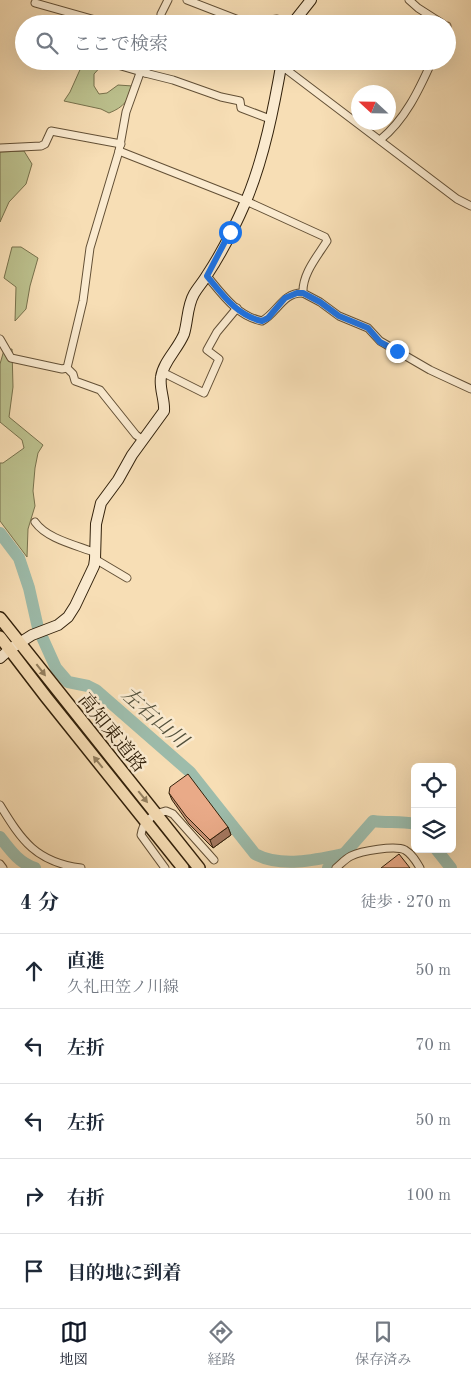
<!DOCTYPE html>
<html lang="ja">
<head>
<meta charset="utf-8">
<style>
	:root { --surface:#fff; --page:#f2f2f3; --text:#1f2937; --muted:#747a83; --line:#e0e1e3; --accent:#111827 }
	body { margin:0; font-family:"Old Standard TT","Noto Serif JP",serif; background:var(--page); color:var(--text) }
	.controls { position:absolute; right:15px; bottom:15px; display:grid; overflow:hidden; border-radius:8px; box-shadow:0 5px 20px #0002 }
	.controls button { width:45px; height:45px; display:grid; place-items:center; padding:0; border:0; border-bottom:1px solid var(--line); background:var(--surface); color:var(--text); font:25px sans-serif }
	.compass { position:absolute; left:351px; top:85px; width:45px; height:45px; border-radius:50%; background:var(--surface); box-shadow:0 5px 20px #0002; rotate:292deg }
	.stop { position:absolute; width:15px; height:15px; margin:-11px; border:4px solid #1a73e8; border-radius:50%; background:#fff }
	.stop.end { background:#1a73e8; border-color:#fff; box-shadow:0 1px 5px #0008 }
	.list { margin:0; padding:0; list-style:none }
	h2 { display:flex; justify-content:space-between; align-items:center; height:65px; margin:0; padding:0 20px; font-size:21px }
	h2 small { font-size:16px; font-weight:400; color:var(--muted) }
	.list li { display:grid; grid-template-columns:32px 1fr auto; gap:15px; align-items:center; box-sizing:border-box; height:75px; padding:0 20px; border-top:1px solid var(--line) }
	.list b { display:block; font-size:19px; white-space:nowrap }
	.list p { margin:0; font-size:16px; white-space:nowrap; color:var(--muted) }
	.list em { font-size:16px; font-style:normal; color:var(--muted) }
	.icon { flex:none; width:28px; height:28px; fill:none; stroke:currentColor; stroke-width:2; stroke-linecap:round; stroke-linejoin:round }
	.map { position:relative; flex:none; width:471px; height:868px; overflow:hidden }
	.search { position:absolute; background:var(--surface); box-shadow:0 5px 20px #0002; left:15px; right:15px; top:15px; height:55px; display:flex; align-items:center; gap:12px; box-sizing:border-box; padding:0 18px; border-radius:28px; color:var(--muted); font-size:19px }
	.sheet { height:440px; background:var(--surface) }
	nav { display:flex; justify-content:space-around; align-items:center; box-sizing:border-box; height:70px; border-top:1px solid var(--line); background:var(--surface); font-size:14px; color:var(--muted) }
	nav a { display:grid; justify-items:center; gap:2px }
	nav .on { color:var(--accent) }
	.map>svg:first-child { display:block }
</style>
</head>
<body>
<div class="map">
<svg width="471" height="868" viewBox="0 0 471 868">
	<rect width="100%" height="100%" fill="#f7deb5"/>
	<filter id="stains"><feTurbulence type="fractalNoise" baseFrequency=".004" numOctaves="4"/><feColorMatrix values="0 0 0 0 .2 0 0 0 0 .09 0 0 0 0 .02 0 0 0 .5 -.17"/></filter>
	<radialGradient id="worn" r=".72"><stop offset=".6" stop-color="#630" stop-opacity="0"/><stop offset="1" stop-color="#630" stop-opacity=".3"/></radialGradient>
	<!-- green -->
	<g fill="#bcc18e" stroke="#77714c">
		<path d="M85 61 104 63 94 74V86L99 94 107 93 118 85 133 86C128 101 124 107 109 113L101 109 64 101 70 92 83 63Z"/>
		<polygon points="24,151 32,164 26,184 9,202 0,222 0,152"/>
		<polygon points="12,247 21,247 38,258 30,286 26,309 15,321 16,287 4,278"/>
		<polygon points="12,349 13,387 9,417 43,445 38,453 35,468 33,491 35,506 28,529 27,557 0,521 0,463 3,463 24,448 22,440 0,422 0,364 4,350"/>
	</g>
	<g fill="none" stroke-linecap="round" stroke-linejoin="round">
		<!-- river -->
		<g stroke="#9dbcab" stroke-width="12">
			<path d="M0 533 19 558 29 588 38 628 56 668 68 682 88 686 96 690 190 772 255 854C281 868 316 860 344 854"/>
			<path d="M0 837C10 850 19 863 35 868"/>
			<polyline points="436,849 451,868"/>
			<path d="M328 868 344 854 373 821C387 823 401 821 415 824"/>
		</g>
		<!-- minor casing -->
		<g stroke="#635036" stroke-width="9">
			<g id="minor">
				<polyline points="187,0 249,24"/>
				<polyline points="409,0 418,8 443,24"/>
				<polyline points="35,3 99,21 98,24"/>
				<polyline points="160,24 161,14 168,0"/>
				<polyline points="268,24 270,20 277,19 292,23"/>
				<polyline points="447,26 447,32"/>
				<polyline points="104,61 145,73 149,61"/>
				<polyline points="281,68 287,70 457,199 471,206"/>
				<polyline points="140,73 126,112 119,151 90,248 83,301 67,368 73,374 75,381 100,390 136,435 143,440"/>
				<polyline points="145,73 173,80 221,97 240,101 241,108 270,119"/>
				<path d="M380 140C405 120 419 90 432 61"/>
				<polyline points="0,148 41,146 45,144 51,131 121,144"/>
				<path d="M119 151 246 201 325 237 327 241 325 244C316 258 302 275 303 293L320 302 339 316 368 328 380 341 430 370 471 389"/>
				<path d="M207 276C222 294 237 316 262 321 278 312 283 292 303 293"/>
				<polyline points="0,339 11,358 62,369 67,368"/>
				<polyline points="162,372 204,393 219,359 207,350 217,332 237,308"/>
				<path d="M35 522C47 539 76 545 96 553"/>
				<polyline points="95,559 127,578"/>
				<path d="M0 805C22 841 36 862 81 868"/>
				<polyline points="0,864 3,868"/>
				<path d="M165 868 141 835C143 821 153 814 166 811L173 814 214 860"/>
				<path d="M336 868C341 864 345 859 351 856 361 851 395 845 405 850 412 854 416 861 420 868"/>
			</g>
		</g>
		<!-- secondary casing -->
		<g stroke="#32210b" stroke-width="12">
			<g id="secondary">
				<polyline points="292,24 311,0"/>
				<path d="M0 658 10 649 32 635 58 625 68 617 75 606 94 566 95 559 96 524 101 503 118 480 132 455 164 411C165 400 159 388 161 377 163 362 178 349 184 334 188 321 187 306 194 294 198 287 203 282 207 275 221 254 236 224 246 201 264 158 274 107 282 61"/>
			</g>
		</g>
		<!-- trunk casing -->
		<g stroke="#32210b" stroke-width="14">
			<g id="trunk">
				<polyline points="0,618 199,868"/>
				<polyline points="0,637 46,697 183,868"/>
			</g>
		</g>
		<!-- minor -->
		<use href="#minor" stroke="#faeacf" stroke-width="7"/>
		<!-- secondary -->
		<use href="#secondary" stroke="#faeacf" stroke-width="10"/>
		<!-- trunk -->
		<use href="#trunk" stroke="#f7deb5" stroke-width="11"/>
	</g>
	<!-- wall -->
	<polygon fill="#c89275" stroke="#32210b" points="169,793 228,827 231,835 213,848 189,824 172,800"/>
	<!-- shaded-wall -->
	<polygon fill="#a3775f" stroke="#32210b" points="228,827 231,835 213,848 210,840"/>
	<!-- building -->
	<g fill="#e9aa88" stroke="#32210b">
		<polygon points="188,774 228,827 210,840 186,816 169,793 170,787"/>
		<polygon points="399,854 410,868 381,868"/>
	</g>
	<!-- one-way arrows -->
	<defs><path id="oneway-solid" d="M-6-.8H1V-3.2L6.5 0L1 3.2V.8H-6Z" transform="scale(1.25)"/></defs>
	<g fill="#948060">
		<use href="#oneway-solid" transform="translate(41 670) rotate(52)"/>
		<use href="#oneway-solid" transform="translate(98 762) rotate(-129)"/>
		<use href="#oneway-solid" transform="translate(143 797) rotate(51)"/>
	</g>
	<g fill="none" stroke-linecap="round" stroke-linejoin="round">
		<!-- route -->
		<path stroke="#1a73e8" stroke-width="6" d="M230 232 207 276C222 294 237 316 262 321L268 318 285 298 297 293H303L320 302 339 316 368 328 380 342 397 351"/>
	</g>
	<g text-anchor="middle" stroke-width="5" stroke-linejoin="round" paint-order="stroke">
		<!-- street labels -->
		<g font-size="19" fill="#32210b" stroke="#faeacf">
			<text transform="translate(113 732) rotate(51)" y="7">高知東道路</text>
		</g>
		<!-- water labels -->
		<g font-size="20" font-style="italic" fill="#52503b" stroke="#faeacf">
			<text transform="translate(155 717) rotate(41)" y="7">左右山川</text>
		</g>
	</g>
	<rect width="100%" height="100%" filter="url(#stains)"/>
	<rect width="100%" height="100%" fill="url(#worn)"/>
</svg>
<div class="controls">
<button><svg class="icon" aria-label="locate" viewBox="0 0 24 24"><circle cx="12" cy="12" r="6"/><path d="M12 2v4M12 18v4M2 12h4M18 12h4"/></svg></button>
<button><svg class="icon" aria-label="layers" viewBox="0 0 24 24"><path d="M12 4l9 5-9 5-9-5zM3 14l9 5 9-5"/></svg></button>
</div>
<svg class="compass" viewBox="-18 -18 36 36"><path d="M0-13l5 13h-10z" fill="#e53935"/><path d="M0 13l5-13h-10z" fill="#747a83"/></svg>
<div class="stop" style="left:230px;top:232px"></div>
<div class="stop end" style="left:397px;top:351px"></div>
<div class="search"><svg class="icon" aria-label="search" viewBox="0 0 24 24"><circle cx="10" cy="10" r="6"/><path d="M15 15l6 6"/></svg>ここで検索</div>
</div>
<section class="sheet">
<h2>4 分<small>徒歩 · 270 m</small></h2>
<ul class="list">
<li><svg class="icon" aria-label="ahead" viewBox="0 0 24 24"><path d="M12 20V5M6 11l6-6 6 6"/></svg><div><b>直進</b><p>久礼田笠ノ川線</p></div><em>50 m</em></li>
<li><svg class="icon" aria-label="left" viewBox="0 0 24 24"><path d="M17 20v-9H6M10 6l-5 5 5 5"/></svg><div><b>左折</b></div><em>70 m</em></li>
<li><svg class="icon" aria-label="left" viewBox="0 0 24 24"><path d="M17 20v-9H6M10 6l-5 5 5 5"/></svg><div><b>左折</b></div><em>50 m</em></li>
<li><svg class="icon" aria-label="right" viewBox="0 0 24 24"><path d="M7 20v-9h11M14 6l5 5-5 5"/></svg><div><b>右折</b></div><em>100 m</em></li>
<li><svg class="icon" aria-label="arrive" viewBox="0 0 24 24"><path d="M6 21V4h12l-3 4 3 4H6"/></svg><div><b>目的地に到着</b></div></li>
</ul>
</section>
<nav>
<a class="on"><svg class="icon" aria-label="map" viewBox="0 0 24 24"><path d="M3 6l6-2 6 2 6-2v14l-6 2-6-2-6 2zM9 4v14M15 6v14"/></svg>地図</a>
<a><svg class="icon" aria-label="directions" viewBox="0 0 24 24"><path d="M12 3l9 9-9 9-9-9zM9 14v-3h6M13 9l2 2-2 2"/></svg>経路</a>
<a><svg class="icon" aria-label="saved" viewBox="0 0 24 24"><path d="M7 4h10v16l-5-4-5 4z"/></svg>保存済み</a>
</nav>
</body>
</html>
